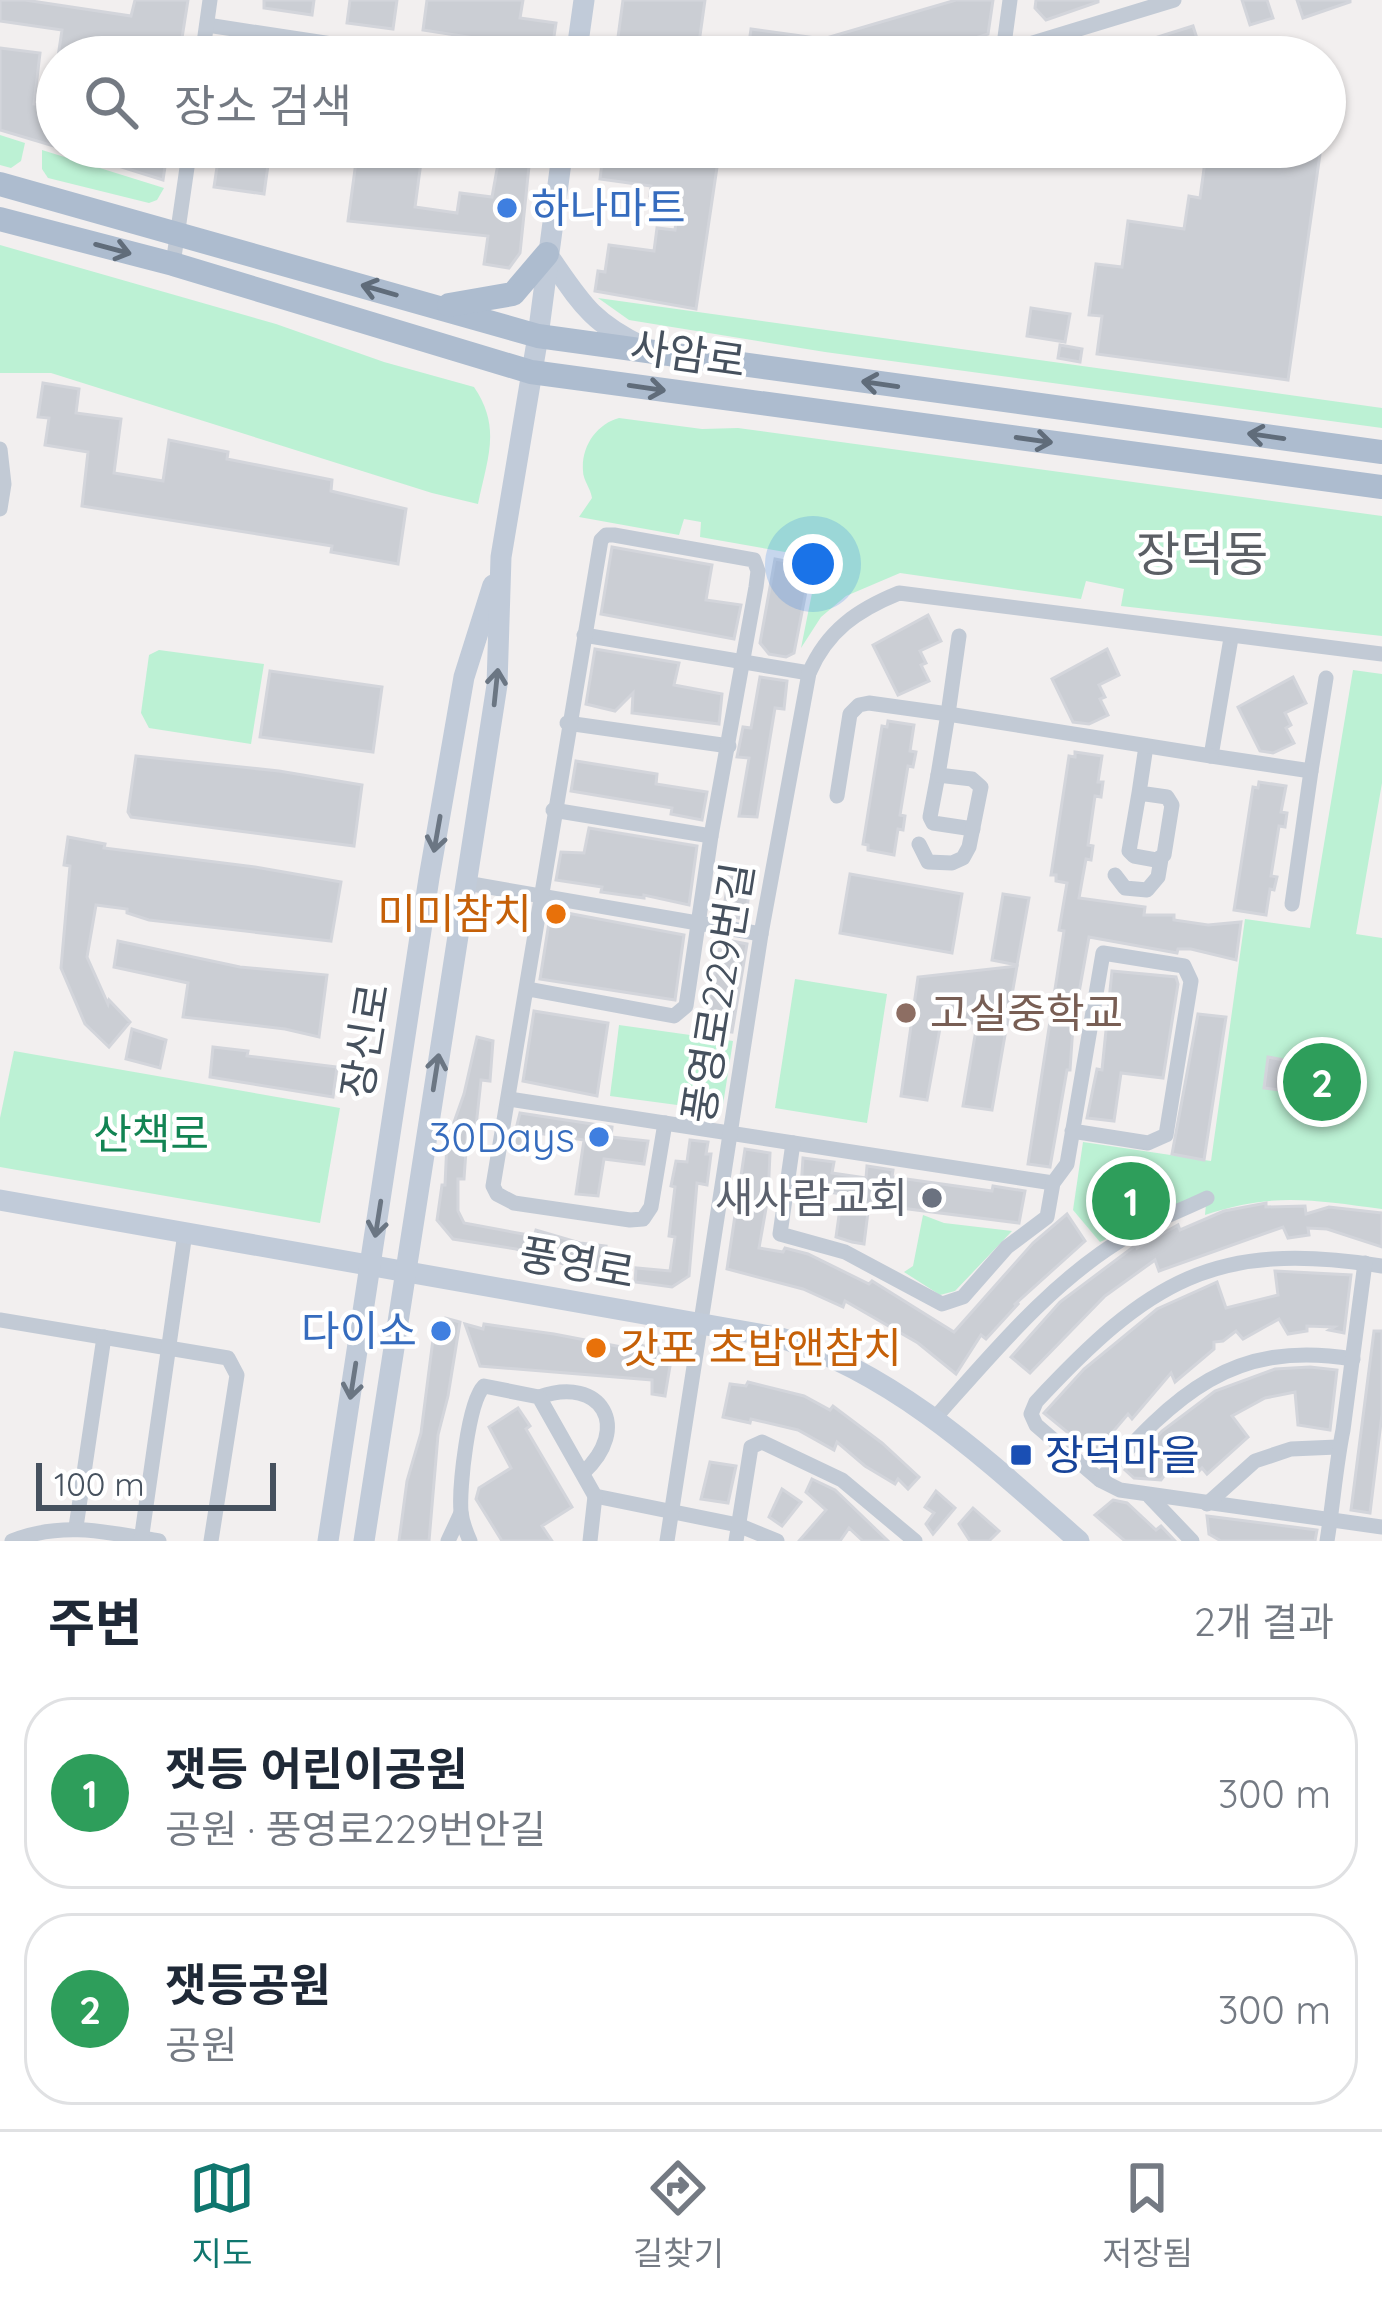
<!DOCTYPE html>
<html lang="ko">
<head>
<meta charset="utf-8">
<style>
	:root { --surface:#fff; --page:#f2f2f3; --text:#1f2937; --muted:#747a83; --line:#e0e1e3; --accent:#0f766e }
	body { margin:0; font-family:Quicksand,"Noto Sans KR",sans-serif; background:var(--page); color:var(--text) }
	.scale { position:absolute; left:36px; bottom:30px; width:240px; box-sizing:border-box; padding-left:12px; border:6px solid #46515e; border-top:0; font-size:33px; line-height:42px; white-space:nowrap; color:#46515e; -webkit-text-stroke:9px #fff; paint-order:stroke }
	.you { position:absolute; left:813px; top:564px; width:42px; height:42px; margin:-30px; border:9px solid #fff; border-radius:50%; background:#1a73e8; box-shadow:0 0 0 18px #1a73e833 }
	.badge { display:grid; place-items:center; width:78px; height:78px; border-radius:50%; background:var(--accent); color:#fff; font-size:39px; font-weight:700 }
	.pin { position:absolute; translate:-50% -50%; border:6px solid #fff; box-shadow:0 3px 12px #0006 }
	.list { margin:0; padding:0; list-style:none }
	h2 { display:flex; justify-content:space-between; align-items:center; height:156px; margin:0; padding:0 48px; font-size:51px }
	h2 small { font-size:39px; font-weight:400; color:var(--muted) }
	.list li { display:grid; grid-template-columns:78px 1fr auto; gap:36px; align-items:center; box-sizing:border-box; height:192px; margin:0 24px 24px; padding:0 24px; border:3px solid var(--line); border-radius:48px }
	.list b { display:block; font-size:45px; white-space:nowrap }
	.list p { margin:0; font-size:39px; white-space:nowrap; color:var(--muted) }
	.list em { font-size:39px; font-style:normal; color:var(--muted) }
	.icon { flex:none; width:66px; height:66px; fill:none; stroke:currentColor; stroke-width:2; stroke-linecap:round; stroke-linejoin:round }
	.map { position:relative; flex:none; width:1382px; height:1541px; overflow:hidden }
	.search { position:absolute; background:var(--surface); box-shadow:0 3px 9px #0004; left:36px; right:36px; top:36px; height:132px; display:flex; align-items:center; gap:30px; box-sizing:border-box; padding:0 42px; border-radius:66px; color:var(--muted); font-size:45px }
	.sheet { height:588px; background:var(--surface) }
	nav { display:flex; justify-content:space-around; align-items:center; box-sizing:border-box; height:168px; border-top:3px solid var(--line); background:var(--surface); font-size:33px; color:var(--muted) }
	nav a { display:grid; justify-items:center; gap:6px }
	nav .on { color:var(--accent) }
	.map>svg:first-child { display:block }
</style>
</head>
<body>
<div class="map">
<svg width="1382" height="1541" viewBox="0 0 1382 1541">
	<rect width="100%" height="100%" fill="#f2efef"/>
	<!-- green -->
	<g fill="#bcf1d4">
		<polygon points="0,135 25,143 21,161 11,168 0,165"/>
		<polygon points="42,150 164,188 157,200 149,203 48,178 42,169"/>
		<path d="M0 245 276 324 384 362 474 387C502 428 487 459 478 504L432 493 51 373H0Z"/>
		<polygon points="598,298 1382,408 1382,428 825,352 629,320"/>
		<path d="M619 418 702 429 738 428 1382 516V636L1121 606 1124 589 1086 581 1081 599 900 573 846 596 821 617 801 648 819 558 700 537 701 522 684 519 679 535 579 517 592 498C591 489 583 480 583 471 581 446 597 424 619 418Z"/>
		<polygon points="159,650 264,664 251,744 149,728 141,713 149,655"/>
		<path d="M1353 670 1382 674V783L1356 934 1382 938V1209C1313 1200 1273 1192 1205 1215L1207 1192 1100 1242 1073 1210 1083 1142 1211 1161 1245 919 1310 928Z"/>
		<polygon points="795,979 887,994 867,1123 775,1108"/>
		<polygon points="619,1025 733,1041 722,1111 610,1096"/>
		<polygon points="14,1051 340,1108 320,1223 0,1167 0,1118"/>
		<polygon points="923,1215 944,1223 1012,1231 955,1291 940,1295 904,1272 913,1266"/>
	</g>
	<!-- building -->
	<g fill="#cbced4" stroke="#d3d5db" stroke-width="3">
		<polygon points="0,0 25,0 131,16 135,0 188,0 179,57 58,57 62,30 0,21"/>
		<polygon points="264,0 314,0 312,15 264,8"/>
		<polygon points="350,0 397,0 393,29 347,23"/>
		<polygon points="427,0 523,0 520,18 556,23 552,50 423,30"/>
		<polygon points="623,0 705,0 697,57 620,57 616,52"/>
		<polygon points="956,0 993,0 988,34 917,57 747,57 751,29 823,39"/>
		<polygon points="1036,0 1098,0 1098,2 1046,20 1035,8"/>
		<polygon points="1242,0 1267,0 1273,18 1250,25"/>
		<polygon points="1297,0 1350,0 1350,2 1303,18"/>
		<polygon points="1193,26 1203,57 1105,57 1104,54"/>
		<polygon points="0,48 40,53 34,104 57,107 57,147 0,130"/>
		<polygon points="67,147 168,147 163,180 67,150"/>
		<polygon points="220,147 262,147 261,157 269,158 264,194 214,187"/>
		<polygon points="358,147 423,147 415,207 457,213 460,193 492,197 501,147 531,147 520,253 509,268 484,264 488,236 348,221"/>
		<polygon points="604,147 720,147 696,309 595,291 598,271 605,272 609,245 654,251 657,228 675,230 679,200 650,196 651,186 600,179"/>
		<polygon points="1207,147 1321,147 1288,380 1097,354 1102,316 1089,315 1096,264 1122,267 1128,221 1184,229 1189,196 1200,198"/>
		<polygon points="1031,308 1070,314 1065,342 1027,336"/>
		<polygon points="1060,345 1082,349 1080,362 1058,358"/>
		<polygon points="43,383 79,389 76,413 121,419 114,473 163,481 169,440 228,452 227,459 332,480 331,491 406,509 398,564 331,552 332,546 82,506 88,452 45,445 49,418 38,417"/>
		<polygon points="612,547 712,565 706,600 741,605 734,639 601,614"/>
		<polygon points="775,559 811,566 794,653 786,657 769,654 760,643"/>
		<polygon points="928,615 941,641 920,651 926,663 921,665 929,681 898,695 873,645"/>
		<polygon points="595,649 679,663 674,685 722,694 719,724 632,713 633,693 615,711 586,704"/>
		<polygon points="1107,649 1119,675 1099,685 1105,697 1100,699 1108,715 1089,724 1073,722 1052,679"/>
		<polygon points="270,671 382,687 373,752 260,737"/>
		<polygon points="760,677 787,681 784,709 775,708 757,817 739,816 749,758 737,757 743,727 751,728"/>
		<polygon points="1293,677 1306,703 1285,713 1291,725 1286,728 1294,743 1273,753 1260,751 1238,707"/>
		<polygon points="888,721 914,725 910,751 916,752 913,767 908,766 900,815 905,816 903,830 898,829 894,855 868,850 868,845 863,844 882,726 887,727"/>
		<polygon points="1075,752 1102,756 1098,782 1103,782 1101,797 1095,796 1088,845 1093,846 1091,860 1086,859 1079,898 1145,907 1144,915 1174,915 1174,920 1208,925 1241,922 1236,960 1191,949 1178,949 1177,953 1089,937 1073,1026 1070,1070 1067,1070 1050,1167 1028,1164 1064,931 1059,930 1067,883 1056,881 1056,875 1051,875 1069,756 1075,757"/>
		<polygon points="136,756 279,771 362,785 354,846 131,817 128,812"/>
		<polygon points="576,761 657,774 656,784 707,792 702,820 671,814 672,808 571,791"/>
		<polygon points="1259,782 1286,786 1281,812 1287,813 1285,827 1279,826 1271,876 1277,877 1274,890 1270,889 1266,915 1234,910 1253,787 1258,788"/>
		<polygon points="589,828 697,846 689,905 644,895 644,898 601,892 602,887 556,880 561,852 584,853"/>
		<polygon points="68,837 105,844 104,848 255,867 341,882 331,941 149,920 127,913 127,909 96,905 87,957 108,1004 109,1000 130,1022 109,1047 85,1024 61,968 70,866 64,865"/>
		<polygon points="730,870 751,872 747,910 739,918 723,913"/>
		<polygon points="850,874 962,894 952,953 840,933"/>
		<polygon points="1003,894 1029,898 1017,965 992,960"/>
		<polygon points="551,910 684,935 675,1000 540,979"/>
		<polygon points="722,939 747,944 732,1032 707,1029 710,992"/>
		<polygon points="118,941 240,967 327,975 319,1037 285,1029 183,1017 188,983 114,967"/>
		<polygon points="1017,966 992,1110 963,1106 977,1024 942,1017 927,1100 901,1096 918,977"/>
		<polygon points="1112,971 1176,977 1178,984 1163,1078 1121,1073 1114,1121 1087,1118 1097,1069 1102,1070"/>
		<polygon points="534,1011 608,1023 597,1096 523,1081"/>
		<polygon points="1198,1014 1226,1017 1204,1160 1172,1154"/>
		<polygon points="132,1029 166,1040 160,1068 126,1059"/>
		<polygon points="477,1037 493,1041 490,1081 481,1080 475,1136 467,1136 464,1179 458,1179 458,1211 464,1223 534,1236 536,1230 580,1243 606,1246 603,1272 570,1266 516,1249 453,1239 437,1220 442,1185 445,1185 447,1142 464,1094"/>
		<polygon points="213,1047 248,1051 247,1056 337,1067 333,1097 210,1077"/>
		<polygon points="1268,1057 1284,1060 1280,1090 1264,1088"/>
		<polygon points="520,1113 612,1127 611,1137 648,1141 644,1164 604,1159 598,1196 576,1194 584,1140 537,1133 535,1149 512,1145"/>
		<polygon points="690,1140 708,1142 706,1154 711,1154 707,1185 697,1183 689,1276 672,1287 635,1282 636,1268 670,1271 675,1237 669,1236 675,1187 671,1186 676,1161 687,1162"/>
		<polygon points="745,1149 770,1153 768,1197 759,1248 783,1252 785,1248 808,1254 869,1284 872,1281 954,1332 1033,1243 1067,1214 1085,1241 1014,1305 1019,1303 986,1339 981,1335 956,1374 918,1343 845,1301 843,1307 803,1289 727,1269"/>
		<polygon points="803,1158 834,1162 832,1173 866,1178 867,1166 893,1170 892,1177 992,1191 993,1186 1025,1191 1019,1223 869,1204 864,1244 852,1242 836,1237 842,1194 801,1188"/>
		<polygon points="1266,1203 1266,1207 1305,1206 1306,1214 1329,1207 1382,1213 1382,1247 1327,1229 1308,1228 1309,1235 1288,1238 1283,1227 1159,1271 1155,1260 1105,1296 1030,1373 1011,1357 1060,1302 1136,1245 1137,1248 1178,1225 1180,1230 1224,1211"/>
		<polygon points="1275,1271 1351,1275 1344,1333 1329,1330 1334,1327 1307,1326 1307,1331 1288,1334 1279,1319 1243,1339 1236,1331 1223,1341 1214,1342 1214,1349 1175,1382 1171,1373 1132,1419 1128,1414 1094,1454 1044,1413 1084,1369 1157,1309 1217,1282 1226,1308 1278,1295"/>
		<polygon points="445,1318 460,1322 448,1396 438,1435 429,1541 399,1541 407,1481 421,1433 435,1324"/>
		<polygon points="465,1324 483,1329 484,1324 554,1334 632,1349 632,1344 665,1349 671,1360 665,1396 652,1394 652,1380 480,1366"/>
		<polygon points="1374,1331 1382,1331 1382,1414 1370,1513 1351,1510"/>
		<polygon points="1310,1367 1337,1370 1330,1430 1298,1425 1295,1392 1265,1398 1232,1416 1248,1437 1207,1474 1202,1468 1198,1472 1194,1467 1183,1476 1172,1465 1161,1480 1134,1478 1125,1470 1162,1431 1215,1391 1275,1369"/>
		<polygon points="748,1382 804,1396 830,1410 833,1406 882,1443 919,1477 908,1489 898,1479 895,1484 865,1466 837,1442 834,1450 798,1430 751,1419 750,1423 723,1417 730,1384 746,1386"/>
		<polygon points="518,1408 530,1426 526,1429 572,1507 542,1526 552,1541 502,1541 476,1499 479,1488 511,1468 489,1427"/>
		<polygon points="710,1462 736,1466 728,1503 701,1499"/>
		<polygon points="812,1479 835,1490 888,1541 863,1541 849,1528 840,1541 799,1541 826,1510 806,1492"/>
		<polygon points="782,1489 801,1502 782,1526 769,1517"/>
		<polygon points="936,1491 955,1508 933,1534 926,1524 934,1513 925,1507"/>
		<polygon points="1113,1500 1127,1503 1156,1530 1161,1526 1175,1541 1125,1541 1095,1515"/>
		<polygon points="973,1508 999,1531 989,1541 970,1541 959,1524"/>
		<polygon points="1207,1516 1317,1530 1315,1541 1221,1541 1209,1534"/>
	</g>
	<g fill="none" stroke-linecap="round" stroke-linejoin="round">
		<!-- street -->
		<g stroke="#c2cad5" stroke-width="15">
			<polyline points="207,25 417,57"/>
			<polyline points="1003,52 1010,0"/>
			<polyline points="202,57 210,0"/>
			<polyline points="987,57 1174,0"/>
			<polyline points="173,264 190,147"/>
			<polyline points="0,449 4,484 0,509"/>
			<polyline points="584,635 809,673"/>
			<polyline points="1231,638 1211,756 1311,771 1326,678"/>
			<polyline points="567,723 729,746"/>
			<polyline points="938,775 930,817 933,823 973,829"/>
			<polyline points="1139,793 1129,851 1134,856 1156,860 1164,855 1172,805 1167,797 1139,793 1146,746"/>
			<polyline points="837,796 850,714 859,705 869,703 948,714 959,636"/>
			<polyline points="553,810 711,836"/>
			<polyline points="919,844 928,862 952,863 963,858 969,847 981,787 972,779 938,775 948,714 1211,756"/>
			<polyline points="1115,875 1125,888 1147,890 1158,877 1161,859"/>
			<polyline points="466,883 761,934"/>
			<polyline points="1292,904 1311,771"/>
			<polyline points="528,989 674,1016 686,1006 711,836 756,587 758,571 754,560 614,535 606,535 601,540 493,1186 497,1194 514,1203 630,1220 643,1219 651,1207 665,1123"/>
			<polyline points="509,1099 1053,1183"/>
			<polyline points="793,1143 780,1234 845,1252 942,1304 963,1297 1007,1247 1047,1217 1053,1183 1067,1164 1103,953 1184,966 1191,981 1166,1135 1148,1143 1072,1131"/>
			<path d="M1382 1266C1213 1239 1148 1282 1036 1402L1031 1414 1036 1425 1100 1480 1120 1490 1382 1527"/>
			<polyline points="0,1320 228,1358 237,1375 211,1541"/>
			<path d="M539 1397C602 1375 632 1428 583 1473"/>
			<path d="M934 1419C992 1354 1054 1278 1131 1234 1155 1220 1182 1210 1207 1198"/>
			<path d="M1100 1480C1175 1395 1232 1339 1353 1359"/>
			<polyline points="1150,1497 1192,1541"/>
			<polyline points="1207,1504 1255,1461 1291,1449 1337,1447"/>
			<polyline points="76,1527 104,1337"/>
			<path d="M12 1541C62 1521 107 1532 159 1541"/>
			<polyline points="141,1541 185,1233"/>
			<polyline points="448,1541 461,1513"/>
			<path d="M470 1541C466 1532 462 1522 461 1512 459 1488 468 1402 484 1386L539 1397 595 1496 738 1525 777 1541"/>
			<polyline points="590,1541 595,1496"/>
			<path d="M667 1541 761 934 809 673C827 631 857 610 899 593L1382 654"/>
			<polyline points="736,1541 751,1447 762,1442 842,1480 915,1541"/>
			<path d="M1327 1541C1333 1504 1336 1464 1343 1430L1365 1263"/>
		</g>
		<!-- secondary -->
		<g stroke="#c1cbd9" stroke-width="21">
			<polyline points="576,57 584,0"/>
			<path d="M547 254C580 301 589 321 643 347"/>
			<path d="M0 1200 781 1338C898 1375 988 1461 1079 1541"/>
			<polyline points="328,1541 429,878 464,677 493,585"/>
			<polyline points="364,1541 497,685 501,557 538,336 563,147"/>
		</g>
		<!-- primary -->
		<g stroke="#adbccf" stroke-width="24">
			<polyline points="0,184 538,336 1382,452"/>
			<polyline points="0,219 173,264 531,372 1382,487"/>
			<polyline points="449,305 513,294 547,254"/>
		</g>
	</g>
	<!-- one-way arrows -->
	<defs><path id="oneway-shaft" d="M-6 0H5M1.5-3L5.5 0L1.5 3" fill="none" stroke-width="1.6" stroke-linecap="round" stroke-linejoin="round" transform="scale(3)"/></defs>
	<g stroke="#606c7a">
		<use href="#oneway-shaft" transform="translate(113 249) rotate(15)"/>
		<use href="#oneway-shaft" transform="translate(379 290) rotate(-164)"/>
		<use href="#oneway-shaft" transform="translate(880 384) rotate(-172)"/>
		<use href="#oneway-shaft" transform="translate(647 388) rotate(8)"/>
		<use href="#oneway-shaft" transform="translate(1266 436) rotate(-172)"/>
		<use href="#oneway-shaft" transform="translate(1034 440) rotate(8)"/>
	</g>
	<g stroke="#6b7683">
		<use href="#oneway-shaft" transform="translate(496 687) rotate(-84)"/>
		<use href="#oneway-shaft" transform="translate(437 834) rotate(100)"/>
		<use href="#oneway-shaft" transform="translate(436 1072) rotate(-81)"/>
		<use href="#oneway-shaft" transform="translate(378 1219) rotate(99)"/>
		<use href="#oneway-shaft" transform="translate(353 1381) rotate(99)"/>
	</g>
	<!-- markers -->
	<g fill="#3f7fe0" stroke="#fff" stroke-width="4.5">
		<circle cx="507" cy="208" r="12"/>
		<circle cx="599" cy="1137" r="12"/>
		<circle cx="441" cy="1331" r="12"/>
	</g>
	<g fill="#e8710a" stroke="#fff" stroke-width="4.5">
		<circle cx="556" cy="914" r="12"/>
		<circle cx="596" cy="1348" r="12"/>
	</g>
	<circle fill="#8d6e63" stroke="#fff" stroke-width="4.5" cx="906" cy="1013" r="12"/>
	<circle fill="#6b7280" stroke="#fff" stroke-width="4.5" cx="932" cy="1198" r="12"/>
	<rect fill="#1a4fb4" stroke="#fff" stroke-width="4.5" x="1009" y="1443" width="24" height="24" rx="6"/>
	<g text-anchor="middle" stroke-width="9" stroke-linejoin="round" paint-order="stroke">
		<!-- shop labels -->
		<g font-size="42" fill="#366cbe" stroke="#fff" text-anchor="end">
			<text x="531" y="223" text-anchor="start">하나마트</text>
			<text x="575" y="1152">30Days</text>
			<text x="417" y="1346">다이소</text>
		</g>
		<!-- street labels -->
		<g font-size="42" fill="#46515e" stroke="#fff">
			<text transform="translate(688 354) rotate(8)" y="15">사암로</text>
			<text transform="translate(718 993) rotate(-81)" y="15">풍영로229번길</text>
			<text transform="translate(365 1041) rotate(-81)" y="15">장신로</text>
			<text transform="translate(577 1263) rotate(10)" y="15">풍영로</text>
		</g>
		<!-- food labels -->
		<g font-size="42" fill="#c56008" stroke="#fff" text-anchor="end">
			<text x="532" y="929">미미참치</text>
			<text x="620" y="1363" text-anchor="start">갓포 초밥앤참치</text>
		</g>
		<!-- education labels -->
		<g font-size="42" fill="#785e54" stroke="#fff" text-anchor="start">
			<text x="930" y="1028">고실중학교</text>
		</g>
		<!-- park labels -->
		<g font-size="42" fill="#128453" stroke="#fff">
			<text x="151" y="1149">산책로</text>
		</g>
		<!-- worship labels -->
		<g font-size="42" fill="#5b616d" stroke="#fff" text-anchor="end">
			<text x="908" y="1213">새사람교회</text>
		</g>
		<!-- transit labels -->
		<g font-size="42" fill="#164399" stroke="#fff" text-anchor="start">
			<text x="1045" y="1470">장덕마을</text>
		</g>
		<!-- quarter labels -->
		<g font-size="48" fill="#5b5f65" stroke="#fff">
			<text x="1202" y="571">장덕동</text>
		</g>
	</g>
</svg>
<div class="scale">100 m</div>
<div class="you"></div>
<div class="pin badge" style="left:1131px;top:1201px;background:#2e9e5b">1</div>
<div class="pin badge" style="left:1322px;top:1082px;background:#2e9e5b">2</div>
<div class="search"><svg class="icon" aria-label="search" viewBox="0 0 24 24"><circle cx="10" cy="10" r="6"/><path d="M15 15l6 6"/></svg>장소 검색</div>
</div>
<section class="sheet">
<h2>주변<small>2개 결과</small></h2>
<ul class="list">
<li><span class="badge" style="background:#2e9e5b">1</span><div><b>잿등 어린이공원</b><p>공원 · 풍영로229번안길</p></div><em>300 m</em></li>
<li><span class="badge" style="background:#2e9e5b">2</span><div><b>잿등공원</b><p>공원</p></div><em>300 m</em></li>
</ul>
</section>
<nav>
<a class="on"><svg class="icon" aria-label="map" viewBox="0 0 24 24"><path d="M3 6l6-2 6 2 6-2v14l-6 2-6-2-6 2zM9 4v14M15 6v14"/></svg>지도</a>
<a><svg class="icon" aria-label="directions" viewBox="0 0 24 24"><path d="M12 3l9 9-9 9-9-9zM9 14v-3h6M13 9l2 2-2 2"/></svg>길찾기</a>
<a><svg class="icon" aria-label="saved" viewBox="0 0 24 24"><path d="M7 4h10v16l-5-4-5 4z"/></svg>저장됨</a>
</nav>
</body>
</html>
